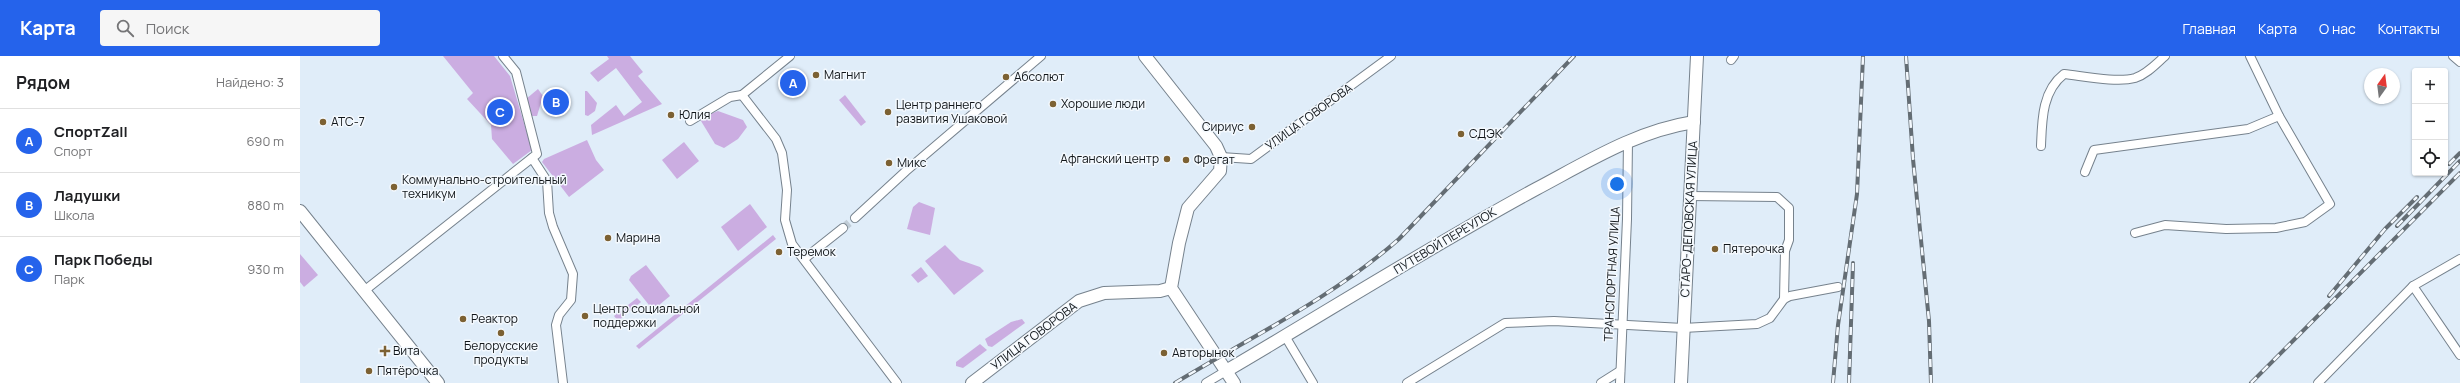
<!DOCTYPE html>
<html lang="ru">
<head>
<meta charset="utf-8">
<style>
	:root { --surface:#fff; --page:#f6f6f6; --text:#202124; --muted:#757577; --line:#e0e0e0; --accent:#2563eb }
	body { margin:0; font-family:Manrope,sans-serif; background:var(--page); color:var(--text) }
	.controls { position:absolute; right:12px; top:12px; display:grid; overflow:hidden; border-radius:4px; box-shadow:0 1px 3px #0004 }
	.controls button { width:36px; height:36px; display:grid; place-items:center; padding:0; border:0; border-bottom:1px solid var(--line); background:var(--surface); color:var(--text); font:20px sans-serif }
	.compass { position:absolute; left:2064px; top:12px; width:36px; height:36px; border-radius:50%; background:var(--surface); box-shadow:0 1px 3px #0004; rotate:14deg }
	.you { position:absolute; left:1317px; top:128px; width:14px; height:14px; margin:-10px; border:3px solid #fff; border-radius:50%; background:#1a73e8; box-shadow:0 0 0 6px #1a73e833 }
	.badge { display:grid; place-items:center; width:26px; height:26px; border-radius:50%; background:var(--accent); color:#fff; font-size:13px; font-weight:700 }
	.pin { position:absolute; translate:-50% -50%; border:2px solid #fff; box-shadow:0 1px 4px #0006 }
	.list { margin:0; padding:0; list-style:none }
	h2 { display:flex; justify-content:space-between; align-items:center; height:52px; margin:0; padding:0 16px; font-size:17px }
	h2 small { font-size:13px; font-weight:400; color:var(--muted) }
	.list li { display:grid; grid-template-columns:26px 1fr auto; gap:12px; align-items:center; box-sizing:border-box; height:64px; padding:0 16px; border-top:1px solid var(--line) }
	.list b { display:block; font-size:15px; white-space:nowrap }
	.list p { margin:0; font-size:13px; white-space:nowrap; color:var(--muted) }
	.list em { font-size:13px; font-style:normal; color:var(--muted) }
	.icon { flex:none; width:22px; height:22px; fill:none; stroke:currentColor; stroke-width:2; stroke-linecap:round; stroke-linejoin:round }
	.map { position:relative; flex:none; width:2160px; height:327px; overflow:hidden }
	header { display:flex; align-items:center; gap:24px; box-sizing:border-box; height:56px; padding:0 20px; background:var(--accent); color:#fff }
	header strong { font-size:19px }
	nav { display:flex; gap:22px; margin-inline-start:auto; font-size:14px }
	.search { width:280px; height:36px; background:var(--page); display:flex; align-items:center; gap:10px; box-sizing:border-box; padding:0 14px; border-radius:4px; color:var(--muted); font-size:15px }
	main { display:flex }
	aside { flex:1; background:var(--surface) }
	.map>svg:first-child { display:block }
</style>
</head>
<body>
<header>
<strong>Карта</strong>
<div class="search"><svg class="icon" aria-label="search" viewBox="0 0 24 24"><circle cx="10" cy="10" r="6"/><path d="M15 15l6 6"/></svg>Поиск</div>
<nav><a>Главная</a><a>Карта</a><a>О нас</a><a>Контакты</a></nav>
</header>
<main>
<aside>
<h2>Рядом<small>Найдено: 3</small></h2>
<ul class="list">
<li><span class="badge">A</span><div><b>СпортZall</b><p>Спорт</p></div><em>690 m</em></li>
<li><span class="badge">B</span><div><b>Ладушки</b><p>Школа</p></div><em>880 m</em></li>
<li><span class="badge">C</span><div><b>Парк Победы</b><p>Парк</p></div><em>930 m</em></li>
</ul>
</aside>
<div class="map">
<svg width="2160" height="327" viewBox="0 0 2160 327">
	<rect width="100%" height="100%" fill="#e0edf9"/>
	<!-- green -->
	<g fill="#cbade1">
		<polygon points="143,0 194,0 210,20 232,94 213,108 192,83 191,69 167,43 173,37"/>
		<polygon points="307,0 330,0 343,16 338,20 362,48 292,79 291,69 316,49 324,60 342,46 316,12 298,26 290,17 309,3"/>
		<polygon points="238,33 243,40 237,60 231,60 226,43"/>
		<polygon points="285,35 287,35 297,47 295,55 288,60 285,59"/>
		<polygon points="545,39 566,66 561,70 539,44"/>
		<polygon points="418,55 443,64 447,71 438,83 424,92 415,88 401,65 402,61"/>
		<polygon points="287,84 296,104 304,114 269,141 242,106 244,103"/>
		<polygon points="384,86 399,105 377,123 362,104"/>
		<polygon points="619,146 635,152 630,179 607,173 613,151"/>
		<polygon points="450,148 467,171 438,195 421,171"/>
		<polygon points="473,179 476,183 339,293 336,290"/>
		<polygon points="645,189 660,204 680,211 684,215 654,239 625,205"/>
		<polygon points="0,198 18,219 4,231 0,226"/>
		<polygon points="346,209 370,240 353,254 329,224 331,220"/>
		<polygon points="621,211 628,220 618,227 611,219"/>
		<polygon points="337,242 341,246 318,265 314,260"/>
		<polygon points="722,263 725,267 692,291 688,290 685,283 711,266"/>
		<polygon points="680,288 687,294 663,312 656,310 656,306"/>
	</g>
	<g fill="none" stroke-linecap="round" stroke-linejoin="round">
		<!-- street-tunnel -->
		<polyline stroke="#c1cdd7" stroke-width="8" stroke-dasharray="8 4" stroke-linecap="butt" points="543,172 555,162"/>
		<!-- street casing -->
		<g stroke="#76828d" stroke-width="10">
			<g id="street">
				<polyline points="2153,0 2160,6"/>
				<polyline points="1431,4 1434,0"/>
				<polyline points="442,39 476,83 482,97 487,134 485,164 492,188 597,327"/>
				<polyline points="390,65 430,41 442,39 490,0"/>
				<path d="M1741 90C1742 64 1742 35 1764 18 1783 20 1817 27 1835 22 1847 18 1856 8 1865 0"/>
				<polyline points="921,101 951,103 1091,0"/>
				<polyline points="232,102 247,125 249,157 253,171 273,218 271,244 259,259 256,269 263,327"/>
				<polyline points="1785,116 1794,94 1948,73 1979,60"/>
				<polyline points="1390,140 1477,141 1489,152 1489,184 1485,195 1484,243"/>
				<polyline points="555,162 606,115 741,0"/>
				<polyline points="1835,177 1865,169 1926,173 1976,172 2005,166 2030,148 1979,60 1950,0"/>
				<polyline points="504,203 543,172"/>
				<polyline points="2113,230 2160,299"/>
				<polyline points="64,235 237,98 216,16 203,0"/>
				<polyline points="985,280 1013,327"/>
				<polyline points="906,327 926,315"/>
				<polyline points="1107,327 1205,267 1254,265 1383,272 1457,268 1470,262 1484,243 1490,240 1538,231"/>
				<polyline points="1301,327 1320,315"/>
				<polyline points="1320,327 1327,163 1328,85"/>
				<polyline points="2018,327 2113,230 2160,203"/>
			</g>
		</g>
		<!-- secondary casing -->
		<g stroke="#76828d" stroke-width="14">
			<g id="secondary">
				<polyline points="845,0 916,90 921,101 920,115 888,152 879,187 871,232 934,327"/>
				<polyline points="0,155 138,327"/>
				<path d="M926 315C1030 254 1131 190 1236 133 1287 106 1336 75 1394 66"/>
				<polyline points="672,327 779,245 804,237 860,235 871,232"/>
				<polyline points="1381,327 1397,0"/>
			</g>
		</g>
		<!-- street -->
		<use href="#street" stroke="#fff" stroke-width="8"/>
		<!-- secondary -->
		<use href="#secondary" stroke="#fff" stroke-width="12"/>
		<!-- rail casing -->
		<g stroke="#646d74" stroke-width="4">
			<g id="rail">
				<polyline points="1606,0 1613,103 1629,265 1631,327"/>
				<polyline points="2149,108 2160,97"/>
				<polyline points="2097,170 2160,105"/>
				<polyline points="2029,240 2085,173 2117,141"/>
				<path d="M875 327C951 281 1032 242 1099 183L1274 0"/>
				<polyline points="1533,327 1538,269 1557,138 1563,0"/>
				<polyline points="1549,327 1553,207"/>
				<polyline points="1951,327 2160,117"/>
			</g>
		</g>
		<!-- rail -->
		<use href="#rail" stroke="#f4f9fe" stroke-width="2.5" stroke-dasharray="8" stroke-linecap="butt"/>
	</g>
	<!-- markers -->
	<g fill="#7c6133" stroke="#f4f9fe" stroke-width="1.5">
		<circle cx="516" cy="19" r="4"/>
		<circle cx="706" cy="21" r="4"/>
		<circle cx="753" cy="48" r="4"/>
		<circle cx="588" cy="56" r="4"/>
		<circle cx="371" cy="59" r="4"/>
		<circle cx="23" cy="66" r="4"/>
		<circle cx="952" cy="71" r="4"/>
		<circle cx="1161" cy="78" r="4"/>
		<circle cx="867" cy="103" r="4"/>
		<circle cx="886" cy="104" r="4"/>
		<circle cx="589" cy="107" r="4"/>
		<circle cx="94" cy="131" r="4"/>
		<circle cx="308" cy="182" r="4"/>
		<circle cx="1415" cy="193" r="4"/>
		<circle cx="479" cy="196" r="4"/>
		<circle cx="285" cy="260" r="4"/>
		<circle cx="163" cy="263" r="4"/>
		<circle cx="201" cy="277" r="4"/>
		<path d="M83 289h4v4h4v4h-4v4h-4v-4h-4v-4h4z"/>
		<circle cx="864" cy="297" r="4"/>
		<circle cx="69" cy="315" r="4"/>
	</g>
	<g text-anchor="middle" stroke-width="3" stroke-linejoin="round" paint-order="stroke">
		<!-- poi labels -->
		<g font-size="12" fill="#101519" stroke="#f4f9fe" text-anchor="start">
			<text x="524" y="23">Магнит</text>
			<text x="714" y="25">Абсолют</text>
			<text x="761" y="52">Хорошие люди</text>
			<text x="596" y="53">Центр раннего<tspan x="596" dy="14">развития Ушаковой</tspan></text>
			<text x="379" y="63">Юлия</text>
			<text x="31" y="70">АТС-7</text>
			<text x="944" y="75" text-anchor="end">Сириус</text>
			<text x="1169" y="82">СДЭК</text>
			<text x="859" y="107" text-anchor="end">Афганский центр</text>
			<text x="894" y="108">Фрегат</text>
			<text x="597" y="111">Микс</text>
			<text x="102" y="128">Коммунально-строительный<tspan x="102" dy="14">техникум</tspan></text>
			<text x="316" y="186">Марина</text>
			<text x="1423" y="197">Пятерочка</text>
			<text x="487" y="200">Теремок</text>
			<text x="293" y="257">Центр социальной<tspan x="293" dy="14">поддержки</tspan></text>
			<text x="171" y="267">Реактор</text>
			<text x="201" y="294" text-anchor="middle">Белорусские<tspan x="201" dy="14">продукты</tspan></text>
			<text x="93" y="299">Вита</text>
			<text x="872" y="301">Авторынок</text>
			<text x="77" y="319">Пятёрочка</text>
		</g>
		<!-- street labels -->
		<g font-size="12" fill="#101519" stroke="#f4f9fe">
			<text transform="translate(1009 61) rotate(-36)" y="4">УЛИЦА ГОВОРОВА</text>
			<text transform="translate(1389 163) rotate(-87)" y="4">СТАРО-ДЕПОВСКАЯ УЛИЦА</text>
			<text transform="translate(1145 185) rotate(-31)" y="4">ПУТЕВОЙ ПЕРЕУЛОК</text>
			<text transform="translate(1312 218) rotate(-87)" y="4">ТРАНСПОРТНАЯ УЛИЦА</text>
			<text transform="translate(734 280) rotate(-37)" y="4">УЛИЦА ГОВОРОВА</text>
		</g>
	</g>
</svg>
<div class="controls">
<button>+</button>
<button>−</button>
<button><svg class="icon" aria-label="locate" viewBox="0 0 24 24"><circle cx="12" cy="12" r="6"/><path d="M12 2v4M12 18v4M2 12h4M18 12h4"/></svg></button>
</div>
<svg class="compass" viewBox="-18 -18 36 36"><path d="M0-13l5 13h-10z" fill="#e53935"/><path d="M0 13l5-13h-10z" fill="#757577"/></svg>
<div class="you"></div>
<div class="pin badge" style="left:493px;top:27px">A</div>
<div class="pin badge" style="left:256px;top:46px">B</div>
<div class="pin badge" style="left:200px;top:56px">C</div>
</div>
</main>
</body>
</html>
